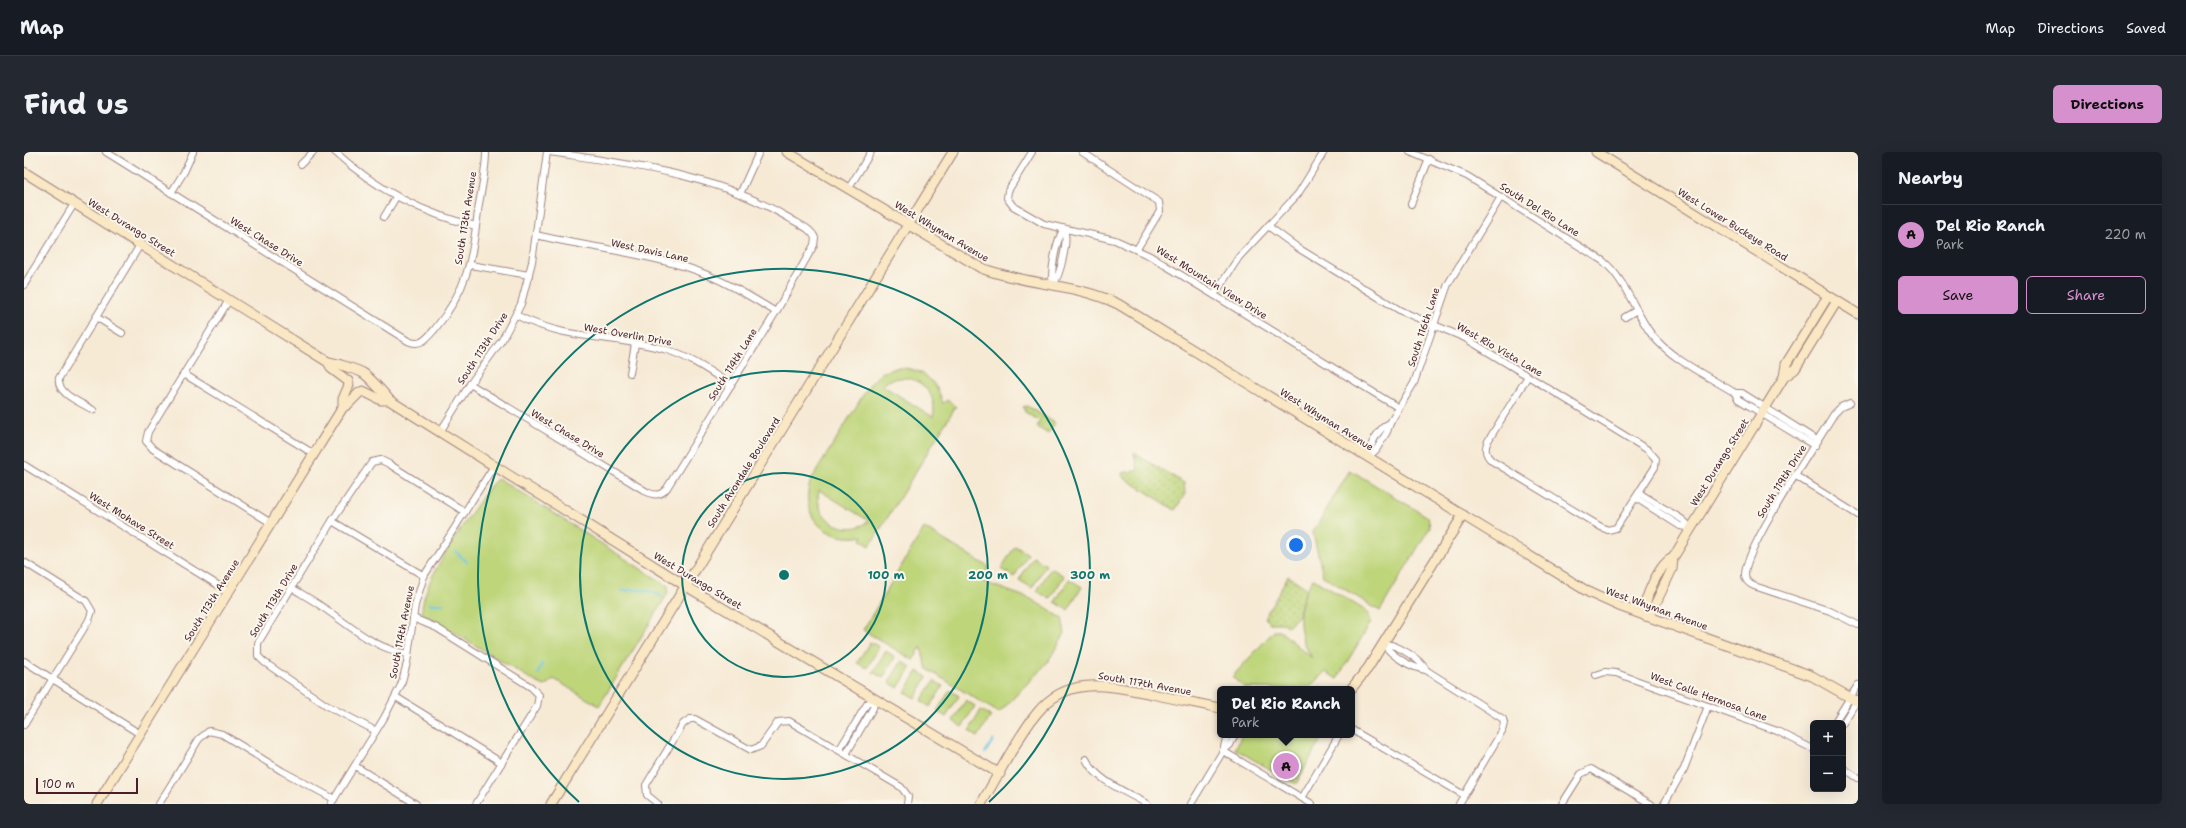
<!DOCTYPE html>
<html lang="en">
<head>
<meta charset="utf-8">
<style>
	:root { --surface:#171b24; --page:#242831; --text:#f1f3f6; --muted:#9ea1a6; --line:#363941; --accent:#d690ce }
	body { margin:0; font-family:"Shantell Sans",sans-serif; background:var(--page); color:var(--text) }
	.controls { position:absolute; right:12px; bottom:12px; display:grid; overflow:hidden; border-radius:6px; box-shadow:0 4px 16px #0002 }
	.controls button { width:36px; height:36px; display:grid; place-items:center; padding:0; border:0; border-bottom:1px solid var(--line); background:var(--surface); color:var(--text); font:20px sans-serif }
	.scale { position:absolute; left:12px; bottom:10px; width:102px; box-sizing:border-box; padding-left:4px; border:2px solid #4a1f2b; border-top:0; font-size:11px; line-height:14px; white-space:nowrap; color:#4a1f2b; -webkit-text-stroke:3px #fbf7ec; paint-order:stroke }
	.you { position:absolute; left:1272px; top:393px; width:14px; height:14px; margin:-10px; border:3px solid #fff; border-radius:50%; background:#1a73e8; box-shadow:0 0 0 6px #1a73e833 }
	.badge { display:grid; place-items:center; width:26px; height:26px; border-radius:50%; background:var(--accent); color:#111; font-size:13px; font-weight:700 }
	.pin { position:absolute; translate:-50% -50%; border:2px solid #fff; box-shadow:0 1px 4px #0006 }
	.popup { position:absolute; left:1193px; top:534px; width:138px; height:52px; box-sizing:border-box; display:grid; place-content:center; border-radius:6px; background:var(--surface); filter:drop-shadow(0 1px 3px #0005); font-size:13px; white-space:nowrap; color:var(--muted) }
	.popup b { font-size:15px; color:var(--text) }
	.popup::after { content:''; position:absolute; left:50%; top:100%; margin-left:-8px; border:8px solid transparent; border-top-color:var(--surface) }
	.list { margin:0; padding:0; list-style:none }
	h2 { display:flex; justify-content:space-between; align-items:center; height:52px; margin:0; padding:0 16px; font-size:17px }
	h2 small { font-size:13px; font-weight:400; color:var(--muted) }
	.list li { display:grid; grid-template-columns:26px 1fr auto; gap:12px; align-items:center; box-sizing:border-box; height:60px; padding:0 16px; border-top:1px solid var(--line) }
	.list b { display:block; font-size:15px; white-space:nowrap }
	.list p { margin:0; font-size:13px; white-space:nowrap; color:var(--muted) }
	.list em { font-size:13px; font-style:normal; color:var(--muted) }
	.actions { display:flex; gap:8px; padding:12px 16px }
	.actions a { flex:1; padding:9px 0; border:1px solid var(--accent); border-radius:6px; text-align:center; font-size:14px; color:var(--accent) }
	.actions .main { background:var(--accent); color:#111 }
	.map { position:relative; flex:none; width:1834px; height:652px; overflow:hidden; border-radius:6px }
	header { display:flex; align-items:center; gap:24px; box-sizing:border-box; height:56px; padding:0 20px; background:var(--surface); border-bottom:1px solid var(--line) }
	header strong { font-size:19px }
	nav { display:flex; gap:22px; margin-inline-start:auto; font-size:14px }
	.intro { display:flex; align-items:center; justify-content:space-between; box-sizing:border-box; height:96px; padding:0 24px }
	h1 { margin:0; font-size:28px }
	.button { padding:10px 18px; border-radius:6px; background:var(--accent); color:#111; font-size:14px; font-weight:700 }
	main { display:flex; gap:24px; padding:0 24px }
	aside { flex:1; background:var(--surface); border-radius:6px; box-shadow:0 4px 16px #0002 }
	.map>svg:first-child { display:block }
</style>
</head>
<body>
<header>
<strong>Map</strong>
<nav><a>Map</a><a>Directions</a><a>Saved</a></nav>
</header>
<div class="intro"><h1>Find us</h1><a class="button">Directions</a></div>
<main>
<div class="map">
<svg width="1834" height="652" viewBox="0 0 1834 652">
	<defs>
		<pattern id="grass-dots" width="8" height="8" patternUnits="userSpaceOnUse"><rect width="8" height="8" fill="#bed57a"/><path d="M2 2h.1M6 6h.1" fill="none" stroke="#a5b66a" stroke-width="1.8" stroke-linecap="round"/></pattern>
	</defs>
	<rect width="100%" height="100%" fill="#fbf7ec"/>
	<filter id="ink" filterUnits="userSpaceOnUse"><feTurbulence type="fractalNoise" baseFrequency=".025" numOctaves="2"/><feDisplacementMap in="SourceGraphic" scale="8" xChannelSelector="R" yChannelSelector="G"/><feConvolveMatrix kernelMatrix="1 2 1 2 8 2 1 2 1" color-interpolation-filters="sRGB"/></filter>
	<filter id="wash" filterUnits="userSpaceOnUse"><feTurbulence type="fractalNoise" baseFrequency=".012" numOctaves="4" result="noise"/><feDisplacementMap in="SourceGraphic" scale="16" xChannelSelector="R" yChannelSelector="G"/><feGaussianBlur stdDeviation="0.9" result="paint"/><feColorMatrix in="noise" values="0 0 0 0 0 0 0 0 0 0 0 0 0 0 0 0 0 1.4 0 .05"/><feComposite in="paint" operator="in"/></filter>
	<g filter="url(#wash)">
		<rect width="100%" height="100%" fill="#f6ead5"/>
		<!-- grass -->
		<g fill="url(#grass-dots)" stroke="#847a52">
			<polygon points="1003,254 1031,271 1024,282 1013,275 1016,269 1001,260 999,255"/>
			<polygon points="1110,301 1160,331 1161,342 1151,358 1099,325 1098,321 1114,318"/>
			<polygon points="1264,424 1283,436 1278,448 1275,463 1264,475 1259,471 1246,471 1240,466"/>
		</g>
		<!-- park -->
		<g fill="#bed57a" stroke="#847a52" fill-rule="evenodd">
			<path d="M872 216C897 215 913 228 919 252L923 248 932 254 846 394 837 388 839 384C804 392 773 364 787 328L846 232 857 221ZM875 226C897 224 914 243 909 265L858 233 866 228ZM795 338 845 369C823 387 788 367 795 338Z"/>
			<polygon points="1326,318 1404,365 1406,375 1356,459 1299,424 1289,380"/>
			<path d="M473 327 477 328 644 434V441L575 554 530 527 520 534 510 529 398 461C396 429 448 361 467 333Z"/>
			<polygon points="900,376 965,415 957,429 1007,447 1038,466 1041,481 1023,511 975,561 903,517 897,495 889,508 839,478"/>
			<polygon points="991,394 1004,402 990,425 977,417"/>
			<polygon points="1009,405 1022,413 1008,436 995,428"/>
			<polygon points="1027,416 1040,424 1026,447 1013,439"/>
			<polygon points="1045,427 1058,435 1044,458 1031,450"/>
			<path d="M1289 427 1344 460 1347 470 1313 527 1302 520 1284 537 1221 536 1208 525 1250 479H1256L1288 506C1271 479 1272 454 1289 427Z"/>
			<polygon points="846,490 855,495 843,516 833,511"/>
			<polygon points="862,499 871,505 859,526 849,520"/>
			<polygon points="878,509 887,515 874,536 865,530"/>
			<polygon points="894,519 903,525 891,546 881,540"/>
			<polygon points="910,529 919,534 906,555 897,549"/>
			<polygon points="926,538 935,544 922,565 913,559"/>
			<polygon points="942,548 951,554 938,575 929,569"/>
			<polygon points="957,558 967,564 954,585 945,579"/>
			<polygon points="1218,583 1299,583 1272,632 1211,597"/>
		</g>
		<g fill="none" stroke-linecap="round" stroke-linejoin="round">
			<!-- stream -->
			<g stroke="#66c3e4" stroke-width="2">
				<polyline points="432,400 443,410"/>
				<path d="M598 439C611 437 627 437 638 445"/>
				<polyline points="405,452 419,452"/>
				<polyline points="514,522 518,511"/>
				<polyline points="961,601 969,588"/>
			</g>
		</g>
	</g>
	<g filter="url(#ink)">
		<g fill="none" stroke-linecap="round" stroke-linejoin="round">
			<!-- street casing -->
			<g stroke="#a08480" stroke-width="8">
				<g id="street">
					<path d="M82 0 384 189C397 195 403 186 411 177 446 134 448 105 455 52 458 35 462 17 462 0"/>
					<path d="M311 0C352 37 398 62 452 74"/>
					<polyline points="1008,0 984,39 983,46 989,54 1020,72 1091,88 1126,104 1375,256"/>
					<polyline points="1058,0 1135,50 1136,59 1113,97"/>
					<path d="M1386 0 1443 24 1579 109C1602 128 1610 159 1628 183 1648 208 1684 224 1711 241"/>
					<polyline points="277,12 289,0"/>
					<polyline points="825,36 847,0"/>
					<polyline points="147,41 160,20 169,0"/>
					<polyline points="716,42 735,0"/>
					<polyline points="1387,52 1405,7"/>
					<polyline points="360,65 372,45"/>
					<path d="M1244 74 1274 96 1377 159 1441 186 1497 220 1504 224 1624 298 1632 307 1631 315 1592 376 1584 378 1577 375 1468 309C1461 303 1460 297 1464 289L1504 224"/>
					<path d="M512 83C562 95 615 100 665 116 696 126 724 143 752 160"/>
					<polyline points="446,113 505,123"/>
					<polyline points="0,133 50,52"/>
					<path d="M1029 133C1036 124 1045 88 1040 77"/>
					<path d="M1029 133C1026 121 1032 87 1040 77"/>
					<polyline points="1190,143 1215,105 1274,42 1300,0"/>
					<polyline points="205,148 124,280 122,289 129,297 247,371"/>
					<path d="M492 163C542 189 591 183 643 198 666 205 687 220 707 233"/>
					<polyline points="72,165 98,181"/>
					<polyline points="1601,165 1613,158"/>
					<polyline points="606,221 611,192"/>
					<polyline points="160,222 290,302"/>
					<path d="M446 232 623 340C631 344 637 344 643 336L752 160 790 93 791 86C787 76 774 72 765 66 691 22 609 13 526 0"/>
					<polyline points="1711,241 1714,247 1791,294"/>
					<polyline points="1711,241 1718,241 1794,289"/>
					<path d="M1826 251 1817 255 1810 262C1793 290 1720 397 1721 423 1721 428 1725 432 1730 434L1806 459 1834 473"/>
					<path d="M69 258C58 251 32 242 35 226L116 93"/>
					<polyline points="416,280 446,232 478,188 497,152 508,110 523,0"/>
					<polyline points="1344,305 1352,298 1363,280 1366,271 1390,231 1424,132 1477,45"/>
					<path d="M1344 305C1346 293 1354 276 1366 271"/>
					<polyline points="0,313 205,440"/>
					<polyline points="1772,324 1834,363"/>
					<polyline points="1615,341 1659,368 1667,376"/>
					<polyline points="1612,346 1656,374 1667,376"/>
					<polyline points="308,369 400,424"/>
					<polyline points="0,410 62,449 68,459 65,468 0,573"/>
					<path d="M268 436C281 444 294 451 307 461 332 479 353 497 384 502"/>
					<polyline points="389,466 413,476 507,535 515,543 513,554 452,652"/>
					<path d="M1360 492C1367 504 1388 516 1402 518L1479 567 1480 571 1478 579 1435 652"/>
					<path d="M1360 492C1373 492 1396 507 1402 518"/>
					<polyline points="0,509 116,582"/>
					<polyline points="1572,523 1581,520 1592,521 1753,579 1789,597"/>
					<polyline points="372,545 478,611"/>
					<polyline points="1810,571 1834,533"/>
					<polyline points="1819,571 1834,547"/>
					<polyline points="1328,578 1440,643"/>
					<polyline points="352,579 302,553 240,510 234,504 234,491 308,369 348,310 357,308 365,312 441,360"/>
					<polyline points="815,598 843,552 851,547"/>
					<polyline points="1199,599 1288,652"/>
					<polyline points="1199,599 1203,583"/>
					<polyline points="822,602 849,556 851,547"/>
					<path d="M1062 607C1072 629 1103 640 1123 652"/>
					<polyline points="331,614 392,652"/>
					<polyline points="1819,616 1834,626"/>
					<polyline points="1278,646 1315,583"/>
					<polyline points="135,652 175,587 185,579 198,582 258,619 310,647"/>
					<polyline points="307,652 360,566 377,533 383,511 391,453 400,424 470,314"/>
					<polyline points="634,652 623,643 622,633 659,572 666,567 671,567 727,598 737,594 754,570 765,569 877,635 884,644 883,652"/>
					<polyline points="1167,652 1199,599 1206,593 1211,583"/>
					<polyline points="1538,652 1557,622 1567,617 1627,652"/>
					<polyline points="1640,652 1660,617 1684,554"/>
				</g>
			</g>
			<!-- secondary casing -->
			<g stroke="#a08480" stroke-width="11">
				<g id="secondary">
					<path d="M763 0 957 116C1001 133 1051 131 1094 152L1566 441 1595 454 1788 524 1834 550"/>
					<polyline points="1572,0 1834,162"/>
					<polyline points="0,20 304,210 308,217 324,229"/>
					<path d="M304 210C309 210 334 218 339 221 344 224 363 244 365 248"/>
					<polyline points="1760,225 1762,212 1804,144"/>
					<polyline points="339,239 357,248 365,248 662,434 976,622"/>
					<polyline points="319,255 319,247 325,233"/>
					<path d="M1649 406C1636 410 1617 451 1621 464L1629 457 1648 417 1649 406 1660 388 1760 225 1771 217 1813 149"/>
					<polyline points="1327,537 1344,516 1439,363"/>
					<polyline points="73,652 319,255 323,253 336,240"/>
					<polyline points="527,652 929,0"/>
					<path d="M957 652C974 624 992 587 1013 561 1044 522 1086 534 1128 542 1150 547 1173 551 1196 556"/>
				</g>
			</g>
			<!-- street -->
			<use href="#street" stroke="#fff" stroke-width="6"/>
			<!-- secondary -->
			<use href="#secondary" stroke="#fae7c3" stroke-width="9"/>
		</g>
	</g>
	<!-- distance rings -->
	<g fill="none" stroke="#0f766e" stroke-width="2">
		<circle cx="760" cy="423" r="102"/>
		<circle cx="760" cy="423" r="204"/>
		<path d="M555 650A306 306 0 1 1 965 650"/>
	</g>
	<g text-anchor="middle" stroke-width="4" stroke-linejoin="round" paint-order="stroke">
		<!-- street labels -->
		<g font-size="10" fill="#4a1f2b" stroke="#fbf7ec">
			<text transform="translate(1516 57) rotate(32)" y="4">South Del Rio Lane</text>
			<text transform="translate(441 66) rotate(-81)" y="4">South 113th Avenue</text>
			<text transform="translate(1709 72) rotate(32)" y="4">West Lower Buckeye Road</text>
			<text transform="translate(108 75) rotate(32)" y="4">West Durango Street</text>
			<text transform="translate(918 79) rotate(31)" y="4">West Whyman Avenue</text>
			<text transform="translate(243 89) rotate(32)" y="4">West Chase Drive</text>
			<text transform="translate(626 98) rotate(12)" y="4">West Davis Lane</text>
			<text transform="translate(1188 130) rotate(32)" y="4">West Mountain View Drive</text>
			<text transform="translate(1399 175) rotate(-72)" y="4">South 116th Lane</text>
			<text transform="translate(604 182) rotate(10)" y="4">West Overlin Drive</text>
			<text transform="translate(458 196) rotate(-57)" y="4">South 113th Drive</text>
			<text transform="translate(1476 197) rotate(30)" y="4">West Rio Vista Lane</text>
			<text transform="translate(708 212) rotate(-58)" y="4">South 114th Lane</text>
			<text transform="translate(1303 267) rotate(32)" y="4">West Whyman Avenue</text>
			<text transform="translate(544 281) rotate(31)" y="4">West Chase Drive</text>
			<text transform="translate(1695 310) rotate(-58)" y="4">West Durango Street</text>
			<text transform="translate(719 320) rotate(-58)" y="4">South Avondale Boulevard</text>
			<text transform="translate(1757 329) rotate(-58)" y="4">South 119th Drive</text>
			<text transform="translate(108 368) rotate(32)" y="4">West Mohave Street</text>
			<text transform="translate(674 428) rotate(31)" y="4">West Durango Street</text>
			<text transform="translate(187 448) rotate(-58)" y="4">South 113th Avenue</text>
			<text transform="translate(249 448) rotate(-59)" y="4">South 113th Drive</text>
			<text transform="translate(1633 456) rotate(20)" y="4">West Whyman Avenue</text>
			<text transform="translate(377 480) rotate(-79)" y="4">South 114th Avenue</text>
			<text transform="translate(1121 531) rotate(10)" y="4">South 117th Avenue</text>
			<text transform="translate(1685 544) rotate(20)" y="4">West Calle Hermosa Lane</text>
		</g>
	</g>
	<circle cx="760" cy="423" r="6" fill="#0f766e" stroke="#fbf7ec" stroke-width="2"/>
	<g font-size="12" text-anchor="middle" font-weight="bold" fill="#0f766e" stroke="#fbf7ec" stroke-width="4" stroke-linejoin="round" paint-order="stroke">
		<text x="862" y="427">100 m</text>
		<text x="964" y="427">200 m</text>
		<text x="1066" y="427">300 m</text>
	</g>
</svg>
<div class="controls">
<button>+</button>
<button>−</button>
</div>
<div class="scale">100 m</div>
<div class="you"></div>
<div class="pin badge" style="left:1262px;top:614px">A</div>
<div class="popup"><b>Del Rio Ranch</b>Park</div>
</div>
<aside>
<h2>Nearby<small></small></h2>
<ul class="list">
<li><span class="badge">A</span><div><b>Del Rio Ranch</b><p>Park</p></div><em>220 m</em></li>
</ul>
<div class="actions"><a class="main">Save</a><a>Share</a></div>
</aside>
</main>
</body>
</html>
